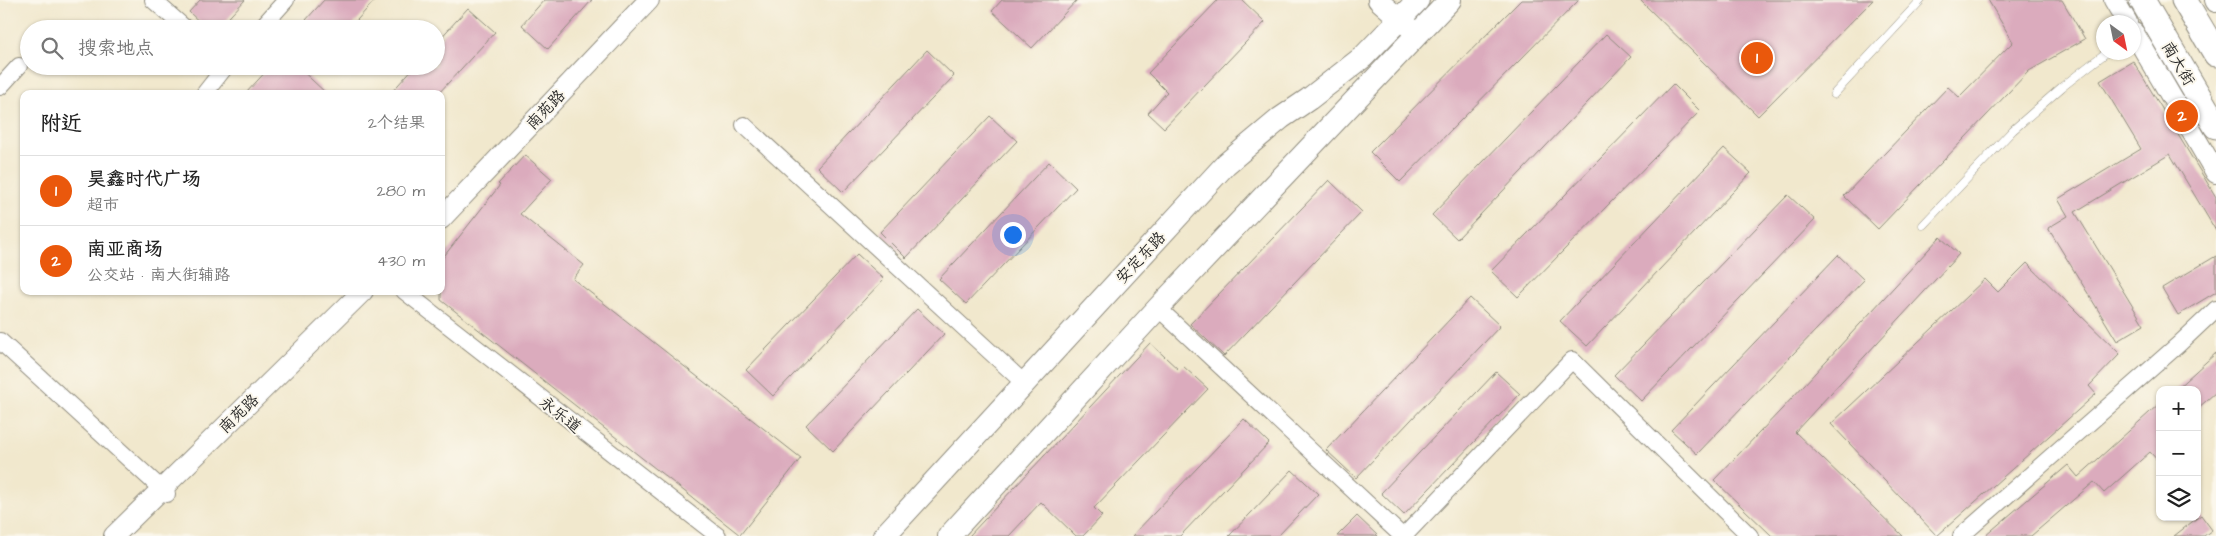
<!DOCTYPE html>
<html lang="zh">
<head>
<meta charset="utf-8">
<style>
	:root { --surface:#fff; --page:#f6f6f6; --text:#222; --muted:#767676; --line:#e0e0e0; --accent:#ea580c }
	body { margin:0; font-family:"Architects Daughter","LXGW WenKai TC",sans-serif; background:var(--page); color:var(--text) }
	.controls { position:absolute; right:15px; bottom:15px; display:grid; overflow:hidden; border-radius:10px; box-shadow:0 1px 4px #0004 }
	.controls button { width:45px; height:45px; display:grid; place-items:center; padding:0; border:0; border-bottom:1px solid var(--line); background:var(--surface); color:var(--text); font:25px sans-serif }
	.compass { position:absolute; left:2096px; top:15px; width:45px; height:45px; border-radius:50%; background:var(--surface); box-shadow:0 1px 4px #0004; rotate:147deg }
	.you { position:absolute; left:1012px; top:234px; width:18px; height:18px; margin:-12px; border:4px solid #fff; border-radius:50%; background:#1a73e8; box-shadow:0 0 0 8px #1a73e833 }
	.badge { display:grid; place-items:center; width:32px; height:32px; border-radius:50%; background:var(--accent); color:#fff; font-size:16px; font-weight:700 }
	.pin { position:absolute; translate:-50% -50%; border:2px solid #fff; box-shadow:0 1px 5px #0006 }
	.list { margin:0; padding:0; list-style:none }
	h2 { display:flex; justify-content:space-between; align-items:center; height:65px; margin:0; padding:0 20px; font-size:21px }
	h2 small { font-size:16px; font-weight:400; color:var(--muted) }
	.list li { display:grid; grid-template-columns:32px 1fr auto; gap:15px; align-items:center; box-sizing:border-box; height:70px; padding:0 20px; border-top:1px solid var(--line) }
	.list b { display:block; font-size:19px; white-space:nowrap }
	.list p { margin:0; font-size:16px; white-space:nowrap; color:var(--muted) }
	.list em { font-size:16px; font-style:normal; color:var(--muted) }
	.icon { flex:none; width:28px; height:28px; fill:none; stroke:currentColor; stroke-width:2; stroke-linecap:round; stroke-linejoin:round }
	.map { position:relative; flex:none; width:2216px; height:536px; overflow:hidden }
	.search { position:absolute; background:var(--surface); box-shadow:0 1px 4px #0004; left:20px; top:20px; width:425px; height:55px; display:flex; align-items:center; gap:12px; box-sizing:border-box; padding:0 18px; border-radius:28px; color:var(--muted); font-size:19px }
	.panel { position:absolute; background:var(--surface); box-shadow:0 1px 4px #0004; left:20px; top:90px; width:425px; height:205px; border-radius:10px }
	.map>svg:first-child { display:block }
</style>
</head>
<body>
<div class="map">
<svg width="2216" height="536" viewBox="0 0 2216 536">
	<rect width="100%" height="100%" fill="#fbf7ec"/>
	<filter id="ink" filterUnits="userSpaceOnUse"><feTurbulence type="fractalNoise" baseFrequency=".02" numOctaves="2"/><feDisplacementMap in="SourceGraphic" scale="10" xChannelSelector="R" yChannelSelector="G"/><feConvolveMatrix kernelMatrix="1 2 1 2 8 2 1 2 1" color-interpolation-filters="sRGB"/></filter>
	<filter id="wash" filterUnits="userSpaceOnUse"><feTurbulence type="fractalNoise" baseFrequency=".0096" numOctaves="4" result="noise"/><feDisplacementMap in="SourceGraphic" scale="20" xChannelSelector="R" yChannelSelector="G"/><feGaussianBlur stdDeviation="1.12" result="paint"/><feColorMatrix in="noise" values="0 0 0 0 0 0 0 0 0 0 0 0 0 0 0 0 0 1.4 0 .05"/><feComposite in="paint" operator="in"/></filter>
	<g filter="url(#wash)">
		<rect width="100%" height="100%" fill="#f1e8cd"/>
		<g id="blocks">
			<!-- building -->
			<g fill="#dbabbd">
				<polygon points="200,0 245,0 218,29 207,29 189,12"/>
				<polygon points="324,0 375,0 349,29 313,29 305,21"/>
				<polygon points="544,0 592,0 548,49 522,25"/>
				<polygon points="1002,0 1077,0 1032,48 992,11"/>
				<polygon points="1218,0 1242,0 1265,22 1164,128 1148,113 1167,92 1148,73"/>
				<polygon points="1521,0 1579,0 1400,182 1370,152"/>
				<polygon points="1640,0 1873,0 1758,116"/>
				<polygon points="1988,0 2062,0 2085,39 2029,71 1878,229 1844,196 1948,87 1959,97 2013,42"/>
				<polygon points="468,8 495,32 438,94 390,94 415,66 436,66 436,43"/>
				<polygon points="1606,34 1631,57 1457,239 1432,215"/>
				<polygon points="927,50 954,76 843,192 817,167"/>
				<polygon points="2133,61 2216,197 2216,231 2170,154 2075,212 2144,325 2117,341 2048,228 2068,216 2058,199 2141,149 2100,81"/>
				<polygon points="271,66 297,66 327,94 245,94"/>
				<polygon points="1673,84 1700,111 1518,297 1491,271"/>
				<polygon points="990,116 1017,141 906,258 880,232"/>
				<polygon points="1724,148 1751,173 1587,346 1560,321"/>
				<polygon points="525,155 552,179 520,214 584,265 573,279 801,458 740,535 441,300 441,260 500,185 498,184"/>
				<polygon points="1049,162 1076,188 966,304 939,279"/>
				<polygon points="1329,180 1362,212 1224,356 1190,324"/>
				<polygon points="1788,195 1815,220 1641,401 1614,375"/>
				<polygon points="1940,237 1959,254 1795,432 1903,536 1772,536 1714,480 1781,410"/>
				<polygon points="857,254 884,279 773,396 746,370"/>
				<polygon points="1838,255 1864,280 1697,454 1671,430"/>
				<polygon points="2216,256 2216,292 2178,315 2162,288"/>
				<polygon points="2027,263 2120,354 2089,386 2096,394 1937,536 1831,424 1985,279 1998,292"/>
				<polygon points="1470,298 1500,326 1356,478 1326,450"/>
				<polygon points="917,309 944,334 833,451 806,425"/>
				<polygon points="1150,343 1179,370 1183,366 1208,389 1094,508 1102,516 1083,536 1076,536 1041,502 1009,536 969,536"/>
				<polygon points="2216,353 2216,392 2197,409 2197,390 2175,390"/>
				<polygon points="1496,372 1520,394 1404,515 1381,493"/>
				<polygon points="2160,403 2160,463 2150,452 2104,493 2094,482 2031,536 1985,536 2068,465 2078,477"/>
				<polygon points="1244,419 1269,443 1180,536 1132,536"/>
				<polygon points="1292,470 1318,494 1278,536 1229,536"/>
				<polygon points="2201,515 2212,530 2204,536 2174,536"/>
				<polygon points="1357,516 1378,536 1337,536"/>
			</g>
		</g>
	</g>
	<g filter="url(#ink)">
		<use href="#blocks" fill-opacity="0" stroke="#8e8a7c" stroke-width="1"/>
		<g fill="none" stroke-linecap="round" stroke-linejoin="round">
			<!-- service casing -->
			<g stroke="#8e8a7c" stroke-width="9">
				<g id="service">
					<polyline points="1834,94 1921,0"/>
					<polyline points="1923,225 2013,130 2062,87 2107,52"/>
				</g>
			</g>
			<!-- minor casing -->
			<g stroke="#8e8a7c" stroke-width="18">
				<g id="minor">
					<polyline points="153,0 186,29"/>
					<polyline points="260,29 286,0"/>
					<polyline points="0,87 19,66"/>
					<polyline points="204,94 226,66"/>
					<polyline points="744,125 1024,383"/>
					<polyline points="404,291 718,536"/>
					<polyline points="1158,308 1402,536"/>
					<polyline points="0,341 167,494"/>
					<polyline points="1404,536 1572,360 1750,536"/>
					<polyline points="1961,536 2179,344 2216,309"/>
				</g>
			</g>
			<!-- tertiary casing -->
			<g stroke="#8e8a7c" stroke-width="22">
				<g id="tertiary">
					<polyline points="1378,0 1412,30"/>
					<polyline points="2114,0 2127,22"/>
					<polyline points="2215,0 2216,2"/>
					<polyline points="2134,33 2216,173"/>
					<polyline points="441,219 649,0"/>
					<polyline points="114,536 363,291"/>
				</g>
			</g>
			<!-- secondary casing -->
			<g stroke="#8e8a7c" stroke-width="24">
				<g id="secondary">
					<polyline points="884,536 1226,164 1281,118 1309,99 1363,57 1418,0"/>
					<polyline points="949,536 1158,308 1450,0"/>
				</g>
			</g>
			<!-- primary casing -->
			<g stroke="#8e8a7c" stroke-width="27">
				<g id="primary">
					<polyline points="2142,0 2216,126"/>
					<polyline points="2184,0 2216,54"/>
				</g>
			</g>
			<!-- service -->
			<use href="#service" stroke="#fff" stroke-width="8"/>
			<!-- minor -->
			<use href="#minor" stroke="#fff" stroke-width="16"/>
			<!-- tertiary -->
			<use href="#tertiary" stroke="#fff" stroke-width="20"/>
			<!-- secondary -->
			<use href="#secondary" stroke="#fff" stroke-width="22"/>
			<!-- primary -->
			<use href="#primary" stroke="#fff" stroke-width="25"/>
		</g>
	</g>
	<g text-anchor="middle" stroke-width="4" stroke-linejoin="round" paint-order="stroke">
		<!-- street labels -->
		<g font-size="16" fill="#2b2b2b" stroke="#fbf7ec">
			<text transform="translate(2179 63) rotate(59)" y="6">南大街</text>
			<text transform="translate(545 109) rotate(-46)" y="6">南苑路</text>
			<text transform="translate(1140 257) rotate(-47)" y="6">安定东路</text>
			<text transform="translate(238 413) rotate(-44)" y="6">南苑路</text>
			<text transform="translate(561 414) rotate(38)" y="6">永乐道</text>
		</g>
	</g>
</svg>
<div class="controls">
<button>+</button>
<button>−</button>
<button><svg class="icon" aria-label="layers" viewBox="0 0 24 24"><path d="M12 4l9 5-9 5-9-5zM3 14l9 5 9-5"/></svg></button>
</div>
<svg class="compass" viewBox="-18 -18 36 36"><path d="M0-13l5 13h-10z" fill="#e53935"/><path d="M0 13l5-13h-10z" fill="#767676"/></svg>
<div class="you"></div>
<div class="pin badge" style="left:1757px;top:58px">1</div>
<div class="pin badge" style="left:2182px;top:116px">2</div>
<div class="search"><svg class="icon" aria-label="search" viewBox="0 0 24 24"><circle cx="10" cy="10" r="6"/><path d="M15 15l6 6"/></svg>搜索地点</div>
<section class="panel">
<h2>附近<small>2个结果</small></h2>
<ul class="list">
<li><span class="badge">1</span><div><b>昊鑫时代广场</b><p>超市</p></div><em>280 m</em></li>
<li><span class="badge">2</span><div><b>南亚商场</b><p>公交站 · 南大街辅路</p></div><em>430 m</em></li>
</ul>
</section>
</div>
</body>
</html>
